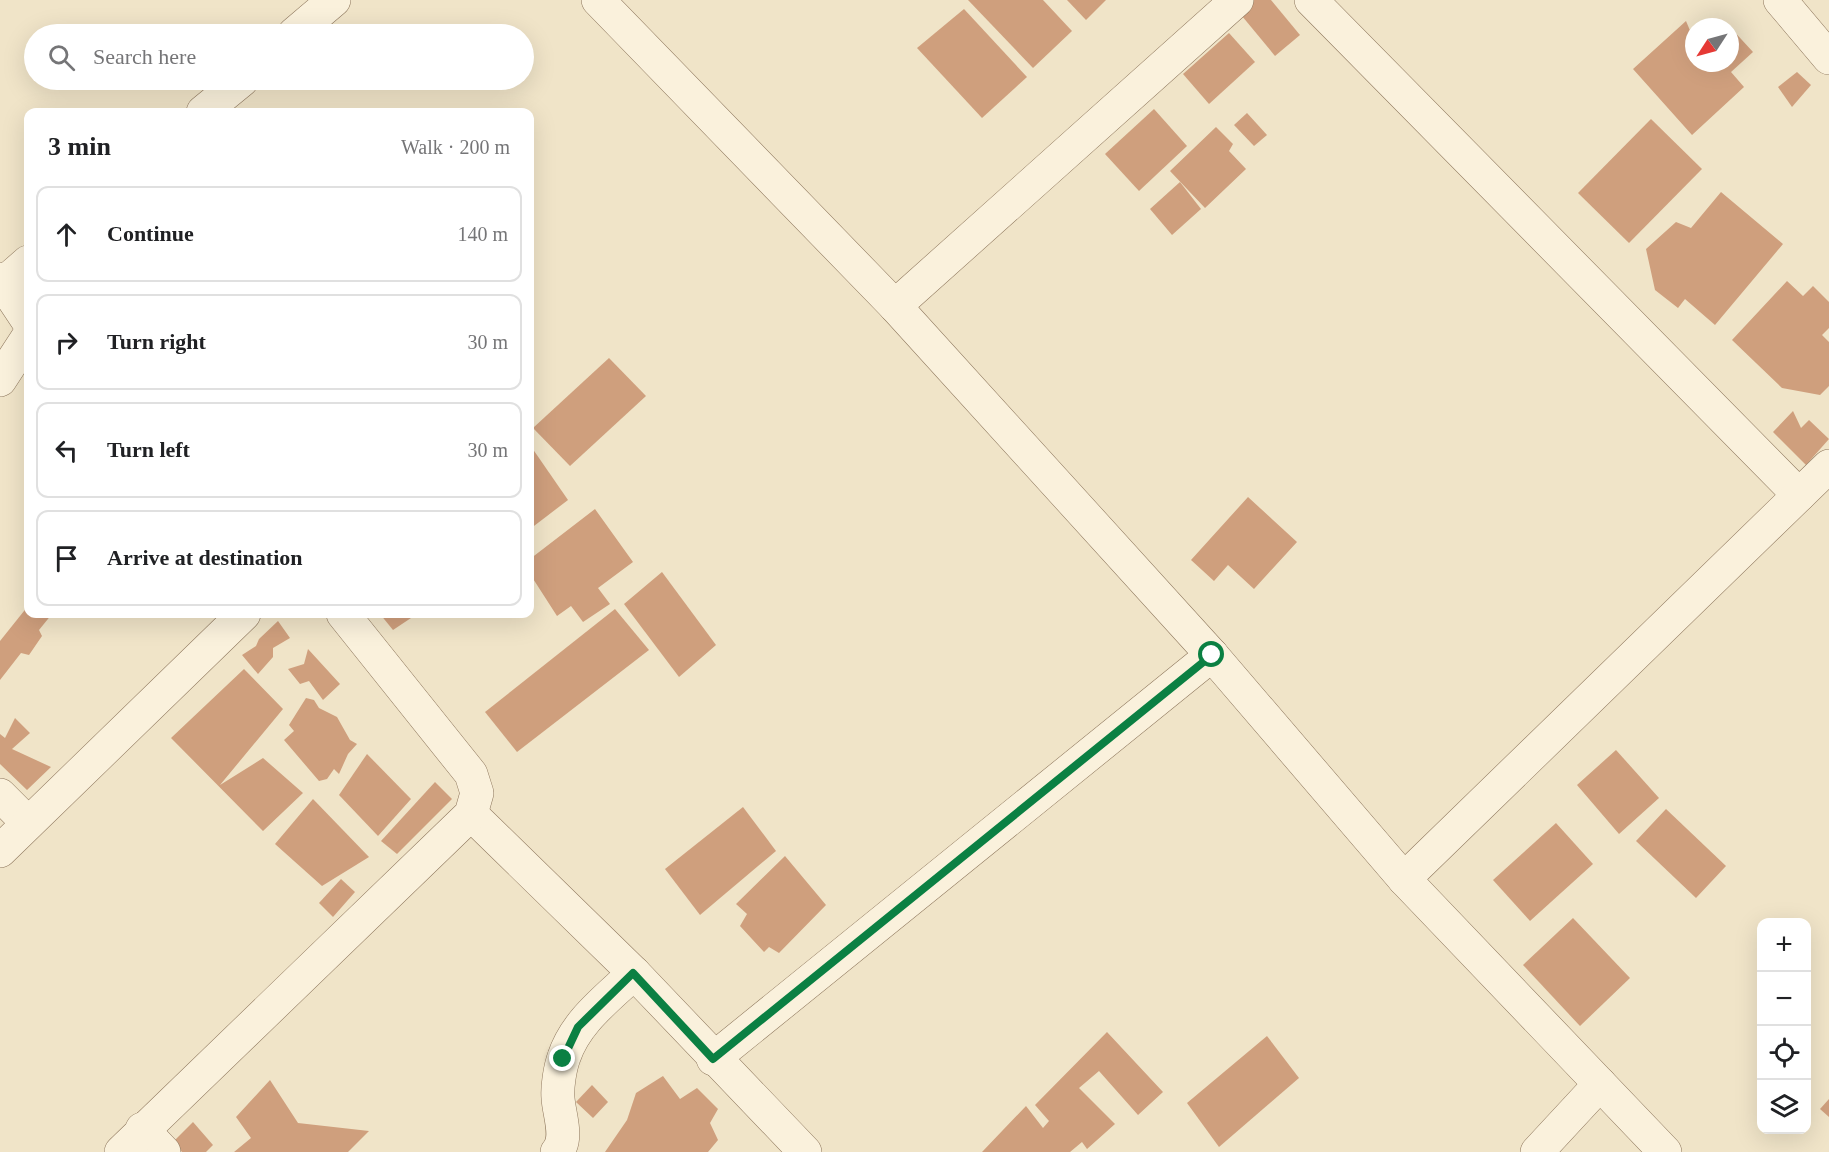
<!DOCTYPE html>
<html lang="en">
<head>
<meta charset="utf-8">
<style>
	:root { --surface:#fff; --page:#f6f6f6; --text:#202124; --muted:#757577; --line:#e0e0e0 }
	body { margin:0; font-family:"Times New Roman",serif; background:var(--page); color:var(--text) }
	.controls { position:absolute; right:18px; bottom:18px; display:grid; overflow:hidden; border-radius:12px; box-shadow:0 6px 24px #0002 }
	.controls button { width:54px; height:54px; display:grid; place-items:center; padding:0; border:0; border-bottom:2px solid var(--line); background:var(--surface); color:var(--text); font:30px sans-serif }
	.compass { position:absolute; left:1685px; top:18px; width:54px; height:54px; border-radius:50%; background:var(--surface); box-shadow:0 6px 24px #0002; rotate:234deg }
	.stop { position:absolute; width:18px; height:18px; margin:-14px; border:4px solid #0b8043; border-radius:50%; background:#fff }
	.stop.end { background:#0b8043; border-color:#fff; box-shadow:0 2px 6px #0008 }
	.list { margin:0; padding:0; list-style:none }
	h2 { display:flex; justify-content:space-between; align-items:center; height:78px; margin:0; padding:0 24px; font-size:26px }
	h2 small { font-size:20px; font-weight:400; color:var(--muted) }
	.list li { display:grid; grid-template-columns:39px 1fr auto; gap:18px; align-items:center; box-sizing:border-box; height:96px; margin:0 12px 12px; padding:0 12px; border:2px solid var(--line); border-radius:12px }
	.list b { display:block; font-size:22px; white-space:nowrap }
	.list em { font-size:20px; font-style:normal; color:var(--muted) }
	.icon { flex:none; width:33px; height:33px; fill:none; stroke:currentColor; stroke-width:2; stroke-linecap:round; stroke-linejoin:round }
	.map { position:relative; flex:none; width:1829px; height:1152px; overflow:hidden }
	.search { position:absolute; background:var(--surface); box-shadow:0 6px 24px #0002; left:24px; top:24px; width:510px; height:66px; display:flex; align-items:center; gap:15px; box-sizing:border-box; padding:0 21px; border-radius:33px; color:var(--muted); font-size:22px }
	.panel { position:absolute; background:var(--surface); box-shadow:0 6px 24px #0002; left:24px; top:108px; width:510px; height:510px; border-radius:12px }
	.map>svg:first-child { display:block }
</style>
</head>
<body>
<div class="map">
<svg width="1829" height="1152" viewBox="0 0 1829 1152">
	<rect width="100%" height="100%" fill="#f0e4c8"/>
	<!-- building -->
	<g fill="#cf9f7d">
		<polygon points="968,0 1043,0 1072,31 1033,68"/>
		<polygon points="1067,0 1106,0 1086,20"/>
		<polygon points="1247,0 1271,0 1300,35 1275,56 1237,10"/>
		<polygon points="964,9 1027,77 982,118 917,48"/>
		<polygon points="1686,21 1694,40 1694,63 1730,63 1730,27 1753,52 1731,72 1744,87 1692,135 1633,69"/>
		<polygon points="1229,33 1255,62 1209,104 1183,74"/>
		<polygon points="1797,72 1811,85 1792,107 1778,87"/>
		<polygon points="1154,109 1187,146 1139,191 1105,154"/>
		<polygon points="1247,113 1267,135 1254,146 1234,125"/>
		<polygon points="1651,119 1702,169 1629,243 1578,193"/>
		<polygon points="1216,127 1233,144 1229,151 1246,169 1205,208 1170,171"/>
		<polygon points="1180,182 1201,209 1172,235 1150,209"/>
		<polygon points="1721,192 1783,244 1715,325 1685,299 1678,308 1655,290 1646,249 1676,222 1691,228"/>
		<polygon points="1787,281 1803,296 1813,286 1829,302 1829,328 1822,335 1829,342 1829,386 1820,395 1782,388 1732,340"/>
		<polygon points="609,358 646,396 570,466 533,428"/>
		<polygon points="1793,411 1801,428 1809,420 1829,439 1806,465 1773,432"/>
		<polygon points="530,445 568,500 530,529"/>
		<polygon points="1248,497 1297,542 1254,589 1228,565 1214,581 1191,560"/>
		<polygon points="595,509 633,562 598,588 610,604 583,622 571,606 557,616 530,574 530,559"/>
		<polygon points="662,572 716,645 679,677 624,604"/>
		<polygon points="28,606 28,614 52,614 39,630 42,636 29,655 21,653 0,680 0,641"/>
		<polygon points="615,609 649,650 517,752 485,712"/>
		<polygon points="380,614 417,614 393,630"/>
		<polygon points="278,621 290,638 273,648 273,657 258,674 242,655 256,646 259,639"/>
		<polygon points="308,649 340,684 323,700 309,681 300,684 288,669 304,664"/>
		<polygon points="244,669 283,709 220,785 263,758 303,793 263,831 171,738"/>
		<polygon points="306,698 314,700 319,708 337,717 350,740 357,744 348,754 339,774 334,769 327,779 319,781 284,740 294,731 289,725"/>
		<polygon points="15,718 30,733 12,749 51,767 27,790 0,764 0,734 5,738"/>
		<polygon points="1616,750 1659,798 1619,834 1577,785"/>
		<polygon points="367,754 411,799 378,836 339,795"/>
		<polygon points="435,782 452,799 397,854 381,841"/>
		<polygon points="313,799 369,857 322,886 275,844"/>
		<polygon points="743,807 776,851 700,915 665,869"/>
		<polygon points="1666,809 1726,866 1696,898 1636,841"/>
		<polygon points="1556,823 1593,864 1530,921 1493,880"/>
		<polygon points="785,856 826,905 779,953 769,947 764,952 740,926 747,914 736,904"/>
		<polygon points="341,879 355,892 333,917 319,903"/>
		<polygon points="1573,918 1630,978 1580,1026 1523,965"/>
		<polygon points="1107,1032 1163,1092 1138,1115 1099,1071 1079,1088 1115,1124 1087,1149 1082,1142 1070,1152 982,1152 1026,1106 1043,1128 1049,1121 1035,1105"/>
		<polygon points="1267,1036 1299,1078 1219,1147 1187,1103"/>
		<polygon points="663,1076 680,1099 697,1088 718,1109 710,1123 718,1140 708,1152 605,1152 627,1120 636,1093"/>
		<polygon points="270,1080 298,1123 369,1131 348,1152 234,1152 251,1138 236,1117"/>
		<polygon points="592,1085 608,1102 593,1118 576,1102"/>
		<polygon points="1829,1099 1829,1117 1820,1109"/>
		<polygon points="193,1122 213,1145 206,1152 182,1152 173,1142"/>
	</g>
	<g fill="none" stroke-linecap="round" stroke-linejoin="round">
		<!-- minor casing -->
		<g stroke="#8d765c" stroke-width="34">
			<g id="minor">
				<polyline points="598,0 895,306 1212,655 1404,879 1665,1152"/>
				<polyline points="1311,0 1799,495"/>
				<polyline points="1780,0 1829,58"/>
				<polyline points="294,34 334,0"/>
				<polyline points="203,112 242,80"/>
				<polyline points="0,279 28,321"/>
				<polyline points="4,283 28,262"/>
				<polyline points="895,306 1237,0"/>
				<polyline points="0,380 28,337"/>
				<polyline points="0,795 28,823"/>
				<polyline points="471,814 634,973 805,1152"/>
				<polyline points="0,851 244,614"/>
				<polyline points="1404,879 1829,466"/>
				<polyline points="713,1059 1212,655"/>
				<polyline points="142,1129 164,1152"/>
				<polyline points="121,1152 471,814 477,793 471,774 343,614"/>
				<path d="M557 1152C569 1138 559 1115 558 1098 557 1087 560 1068 564 1057 576 1021 607 999 634 973"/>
				<polyline points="1537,1152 1600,1084"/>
			</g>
		</g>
		<!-- minor -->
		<use href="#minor" stroke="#faf1dc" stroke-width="33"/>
	</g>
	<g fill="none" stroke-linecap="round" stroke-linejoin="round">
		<!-- route -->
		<polyline stroke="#0b8043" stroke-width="8" points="563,1059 578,1027 633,973 713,1059 1212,655"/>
	</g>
</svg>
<div class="controls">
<button>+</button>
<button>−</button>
<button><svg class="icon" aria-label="locate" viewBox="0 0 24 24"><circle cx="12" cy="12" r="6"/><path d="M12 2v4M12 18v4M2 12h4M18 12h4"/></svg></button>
<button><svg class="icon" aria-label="layers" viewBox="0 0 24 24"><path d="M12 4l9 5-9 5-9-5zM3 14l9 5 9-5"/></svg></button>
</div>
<svg class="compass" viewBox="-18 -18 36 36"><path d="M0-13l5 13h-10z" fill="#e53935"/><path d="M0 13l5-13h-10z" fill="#757577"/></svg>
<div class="stop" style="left:1212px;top:655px"></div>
<div class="stop end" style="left:563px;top:1059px"></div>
<div class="search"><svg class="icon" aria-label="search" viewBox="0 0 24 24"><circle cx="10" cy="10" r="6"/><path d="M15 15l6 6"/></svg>Search here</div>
<section class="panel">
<h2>3 min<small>Walk · 200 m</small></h2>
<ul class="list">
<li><svg class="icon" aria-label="ahead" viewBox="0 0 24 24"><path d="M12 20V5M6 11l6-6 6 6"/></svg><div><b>Continue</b></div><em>140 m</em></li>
<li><svg class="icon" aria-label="right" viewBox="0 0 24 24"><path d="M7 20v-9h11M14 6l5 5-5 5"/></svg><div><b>Turn right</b></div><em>30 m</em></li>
<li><svg class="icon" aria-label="left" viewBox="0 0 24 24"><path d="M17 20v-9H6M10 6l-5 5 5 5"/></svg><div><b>Turn left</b></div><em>30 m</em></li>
<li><svg class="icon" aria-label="arrive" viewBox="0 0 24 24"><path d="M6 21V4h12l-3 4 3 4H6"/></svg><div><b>Arrive at destination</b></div></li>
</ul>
</section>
</div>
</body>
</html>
